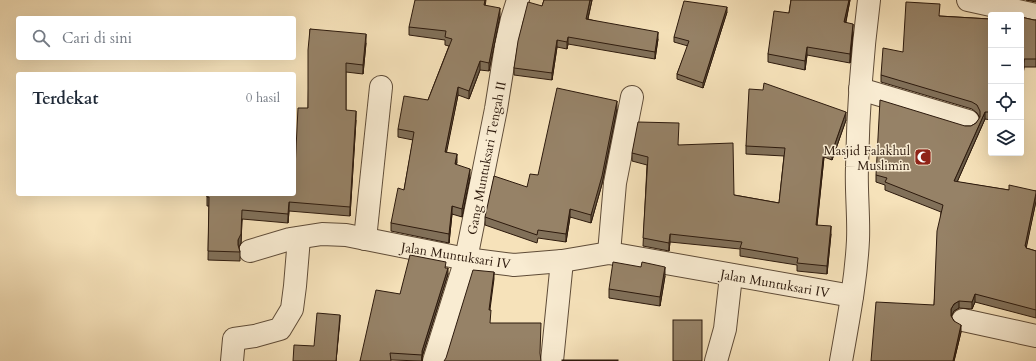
<!DOCTYPE html>
<html lang="id">
<head>
<meta charset="utf-8">
<style>
	:root { --surface:#fff; --page:#f6f6f7; --text:#1f2937; --muted:#747a83; --line:#e0e1e3 }
	body { margin:0; font-family:Cardo,serif; background:var(--page); color:var(--text) }
	.controls { position:absolute; right:12px; top:12px; display:grid; overflow:hidden; border-radius:4px; box-shadow:0 4px 16px #0002 }
	.controls button { width:36px; height:36px; display:grid; place-items:center; padding:0; border:0; border-bottom:1px solid var(--line); background:var(--surface); color:var(--text); font:20px sans-serif }
	.list { margin:0; padding:0; list-style:none }
	h2 { display:flex; justify-content:space-between; align-items:center; height:52px; margin:0; padding:0 16px; font-size:17px }
	h2 small { font-size:13px; font-weight:400; color:var(--muted) }
	.icon { flex:none; width:22px; height:22px; fill:none; stroke:currentColor; stroke-width:2; stroke-linecap:round; stroke-linejoin:round }
	.map { position:relative; flex:none; width:1036px; height:361px; overflow:hidden }
	.search { position:absolute; background:var(--surface); box-shadow:0 4px 16px #0002; left:16px; top:16px; width:280px; height:44px; display:flex; align-items:center; gap:10px; box-sizing:border-box; padding:0 14px; border-radius:4px; color:var(--muted); font-size:15px }
	.panel { position:absolute; background:var(--surface); box-shadow:0 4px 16px #0002; left:16px; top:72px; width:280px; height:124px; border-radius:4px }
	.map>svg:first-child { display:block }
</style>
</head>
<body>
<div class="map">
<svg width="1036" height="361" viewBox="0 0 1036 361">
	<rect width="100%" height="100%" fill="#f6e2ba"/>
	<filter id="stains"><feTurbulence type="fractalNoise" baseFrequency=".005" numOctaves="4"/><feColorMatrix values="0 0 0 0 .2 0 0 0 0 .09 0 0 0 0 .02 0 0 0 .5 -.17"/></filter>
	<radialGradient id="worn" r=".72"><stop offset=".6" stop-color="#630" stop-opacity="0"/><stop offset="1" stop-color="#630" stop-opacity=".3"/></radialGradient>
	<g fill="none" stroke-linecap="round" stroke-linejoin="round">
		<!-- minor casing -->
		<g stroke="#5f4c38" stroke-width="24">
			<g id="minor">
				<polyline points="968,0 1036,15"/>
				<polyline points="860,89 968,121"/>
				<polyline points="365,239 381,87"/>
				<polyline points="250,251 290,239 322,234 346,235 466,259 514,265 562,261 609,253 852,296"/>
				<polyline points="609,253 615,183 632,97"/>
				<polyline points="963,320 1036,336"/>
				<polyline points="232,361 234,339 255,336 280,329 292,309 295,286 299,238"/>
				<polyline points="434,361 466,259 496,109 506,46 512,19 518,0"/>
				<polyline points="552,361 562,261"/>
				<polyline points="716,361 725,329 731,276"/>
				<path d="M841 361C848 321 856 281 858 240 859 216 856 191 857 167 858 111 862 55 869 0"/>
			</g>
		</g>
		<!-- minor -->
		<use href="#minor" stroke="#f9ecd2" stroke-width="22"/>
	</g>
	<!-- wall -->
	<g fill="#817059" stroke="#2d1a0d">
		<polygon points="544,0 592,0 588,19 658,39 655,59 568,44 567,49 557,47 552,80 514,75 514,68 542,6"/>
		<polygon points="791,0 850,0 846,22 853,32 850,63 807,55 805,70 768,62 768,54 789,13"/>
		<polygon points="1026,0 1036,0 1036,2"/>
		<polygon points="485,5 500,16 489,71 480,70 469,99 458,95 446,152 457,162 456,164 470,177 462,217 452,214 449,243 391,231 391,223 404,190 413,140 398,137 398,129 428,100 449,46 445,45 445,40 409,35 409,27"/>
		<polygon points="727,12 703,88 677,79 677,74 688,46 674,42 674,37"/>
		<polygon points="939,16 990,19 991,17 991,120 985,119 957,182 1009,190 1036,191 1036,201 1026,247 1026,248 1036,251 1036,318 975,302 972,309 959,308 954,311 951,316 961,332 954,361 871,361 934,305 941,212 885,190 885,185 876,182 876,175 965,126 971,126 976,123 980,118 977,113 972,109 881,82 881,75"/>
		<polygon points="1021,17 1034,20 1036,20 1036,67 1024,67 1021,91"/>
		<polygon points="310,29 366,43 363,74 346,72 346,110 356,120 350,216 289,211 288,223 242,219 241,243 239,247 240,252 240,261 208,260 209,206 207,206 207,194 295,169 308,108"/>
		<polygon points="763,90 846,120 832,160 824,157 817,225 831,234 827,274 797,271 797,265 740,256 740,249 670,242 669,251 643,246 647,165 632,161 632,153 679,145 734,195 779,203 784,156 746,154 746,146"/>
		<polygon points="617,109 602,184 591,223 570,217 566,242 538,238 537,243 485,225 485,217 527,187 538,175"/>
		<polygon points="641,267 665,276 660,306 609,298 609,289"/>
		<polygon points="446,268 448,274 422,357 422,361 391,360 360,361 400,294"/>
	</g>
	<!-- shaded-wall -->
	<g fill="#695b48" stroke="#2d1a0d">
		<polygon points="485,0 486,0 484,13 484,5"/>
		<polygon points="590,0 592,0 586,26 586,19"/>
		<polygon points="849,0 850,0 844,30 844,22"/>
		<polygon points="727,7 727,12 703,88 703,83"/>
		<polygon points="500,8 500,16 489,71 489,63"/>
		<polygon points="853,24 853,32 850,63 850,54"/>
		<polygon points="658,32 658,39 655,59 655,52"/>
		<polygon points="366,34 366,43 363,74 363,65"/>
		<polygon points="568,37 568,44 567,49 567,42"/>
		<polygon points="557,40 557,47 552,80 552,73"/>
		<polygon points="807,47 807,55 805,70 805,61"/>
		<polygon points="1024,59 1024,67 1021,91 1021,84"/>
		<polygon points="480,61 480,70 469,99 469,91"/>
		<polygon points="458,87 458,95 445,160 445,152"/>
		<polygon points="617,101 617,109 602,184 591,223 591,215"/>
		<polygon points="356,111 356,120 350,216 350,207"/>
		<polygon points="846,112 846,120 832,160 832,152"/>
		<polygon points="985,112 985,119 954,189 954,181"/>
		<polygon points="824,149 824,157 816,233 816,225"/>
		<polygon points="457,154 457,162 455,172 455,164"/>
		<polygon points="470,169 470,177 462,217 462,209"/>
		<polygon points="1036,193 1036,201 1025,254 1025,246"/>
		<polygon points="289,202 289,211 288,223 288,214"/>
		<polygon points="452,206 452,214 449,243 449,234"/>
		<polygon points="570,209 570,217 566,242 566,234"/>
		<polygon points="242,219 241,243 238,249 238,240"/>
		<polygon points="831,226 831,234 827,274 827,266"/>
		<polygon points="670,234 670,242 669,251 669,243"/>
		<polygon points="665,267 665,276 660,306 660,297"/>
		<polygon points="448,268 448,274 422,357 422,361 422,351"/>
		<polygon points="494,272 494,279 489,317 489,310"/>
		<polygon points="975,294 975,302 972,309 972,302"/>
		<polygon points="959,301 959,308 954,311 951,317 951,309 954,304"/>
		<polygon points="340,315 340,321 336,361"/>
		<polygon points="961,325 961,332 954,361 953,361"/>
	</g>
	<!-- building -->
	<g fill="#968267" stroke="#2d1a0d">
		<polygon points="415,0 485,0 484,5 500,8 489,63 480,61 469,91 458,87 445,152 457,154 455,164 470,169 462,209 452,206 449,234 391,223 398,188 404,190 414,132 398,129 404,96 428,100 452,39 445,37 446,31 409,27"/>
		<polygon points="544,0 590,0 586,19 658,32 655,52 568,37 567,42 557,40 552,73 514,68 518,41 528,2 542,6"/>
		<polygon points="791,0 849,0 844,22 853,24 850,54 807,47 805,61 768,54 774,11 789,13"/>
		<polygon points="684,1 727,7 703,83 677,74 689,41 674,37"/>
		<polygon points="906,2 940,4 939,16 990,19 991,17 991,112 985,112 954,181 1009,190 1009,185 1036,191 1036,193 1025,246 1026,247 1026,248 1036,251 1036,310 975,294 972,302 959,301 954,304 951,309 951,316 954,321 961,325 953,361 871,361 876,302 934,305 937,231 943,205 885,182 887,178 876,175 880,100 965,126 971,126 976,123 980,117 980,111 977,105 972,102 881,75 883,48 903,52"/>
		<polygon points="1021,17 1034,20 1036,20 1036,59 1024,59 1021,84"/>
		<polygon points="310,29 366,34 363,65 346,63 346,110 356,111 350,207 289,202 288,214 242,210 241,234 238,240 238,245 240,252 208,251 209,197 207,197 207,194 294,194 294,169 295,169 298,108 308,108 308,50"/>
		<polygon points="764,83 846,112 832,152 824,149 816,225 831,226 827,266 797,263 798,258 740,248 742,242 670,234 669,243 643,238 648,157 632,153 638,122 679,123 678,145 733,143 734,195 779,203 785,148 746,146 749,89 763,90"/>
		<polygon points="557,88 617,101 602,176 591,215 570,209 566,234 538,230 537,235 485,217 494,176 527,187 530,174 538,175"/>
		<polygon points="410,255 446,262 445,268 448,268 422,351 422,355 390,353 391,361 360,361 376,290 400,294"/>
		<polygon points="613,262 641,267 642,262 665,267 660,297 609,289"/>
		<polygon points="473,270 494,272 489,310 491,310 490,323 541,323 540,353 541,361 444,361 446,358"/>
		<polygon points="317,313 340,315 336,361 293,361 294,345 314,346"/>
		<rect x="673" y="320" width="29" height="41"/>
		<rect x="562" y="360" width="56" height="1"/>
	</g>
	<!-- icons -->
	<defs>
		<g id="mosque-square" transform="scale(0.9)"><rect x="-9" y="-9" width="18" height="18" rx="4" fill="#8f2418" stroke="#f9ecd2"/><path d="M3.5-4.9A6 6 0 1 0 3.5 4.9A5 5 0 1 1 3.5-4.9Z" fill="#fff"/></g>
	</defs>
	<g fill-rule="evenodd">
		<use href="#mosque-square" x="923" y="157"/>
	</g>
	<g text-anchor="middle" stroke-width="3" stroke-linejoin="round" paint-order="stroke">
		<!-- poi labels -->
		<g font-size="13" fill="#2d1a0d" stroke="#f9ecd2" text-anchor="end">
			<text x="910" y="155">Masjid Falakhul<tspan x="910" dy="15">Muslimin</tspan></text>
		</g>
		<!-- street labels -->
		<g font-size="13" fill="#2d1a0d" stroke="#f9ecd2">
			<text transform="translate(486 158) rotate(-79)" y="5">Gang Muntuksari Tengah II</text>
			<text transform="translate(456 255) rotate(9)" y="5">Jalan Muntuksari IV</text>
			<text transform="translate(775 283) rotate(10)" y="5">Jalan Muntuksari IV</text>
		</g>
	</g>
	<rect width="100%" height="100%" filter="url(#stains)"/>
	<rect width="100%" height="100%" fill="url(#worn)"/>
</svg>
<div class="controls">
<button>+</button>
<button>−</button>
<button><svg class="icon" aria-label="locate" viewBox="0 0 24 24"><circle cx="12" cy="12" r="6"/><path d="M12 2v4M12 18v4M2 12h4M18 12h4"/></svg></button>
<button><svg class="icon" aria-label="layers" viewBox="0 0 24 24"><path d="M12 4l9 5-9 5-9-5zM3 14l9 5 9-5"/></svg></button>
</div>
<div class="search"><svg class="icon" aria-label="search" viewBox="0 0 24 24"><circle cx="10" cy="10" r="6"/><path d="M15 15l6 6"/></svg>Cari di sini</div>
<section class="panel">
<h2>Terdekat<small>0 hasil</small></h2>
<ul class="list">
</ul>
</section>
</div>
</body>
</html>
